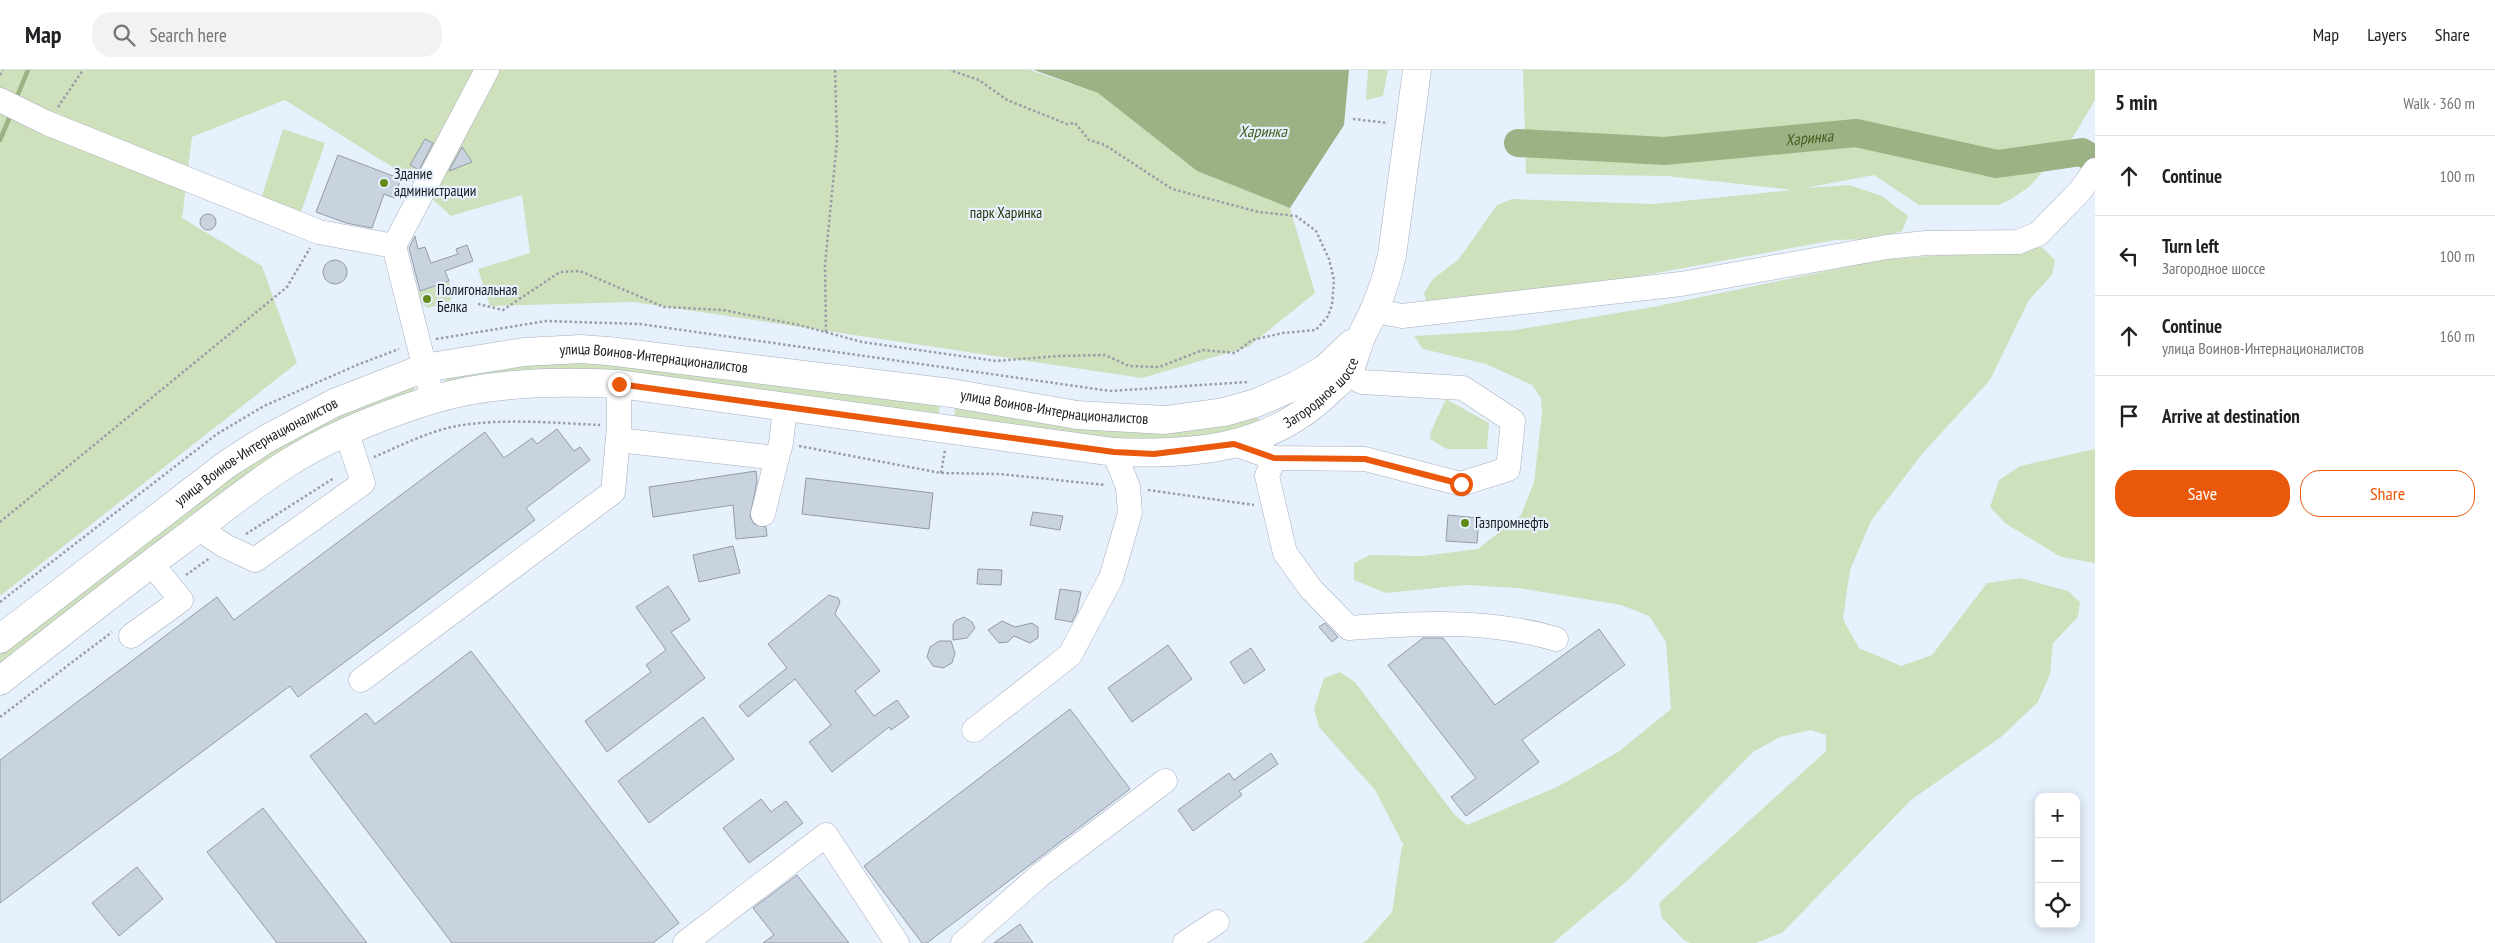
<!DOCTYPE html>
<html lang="en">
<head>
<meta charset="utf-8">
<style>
	:root { --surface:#fff; --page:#f2f2f2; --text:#202124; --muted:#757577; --line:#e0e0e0; --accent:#ea580c }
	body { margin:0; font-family:"PT Sans Narrow",sans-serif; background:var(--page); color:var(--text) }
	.controls { position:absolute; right:15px; bottom:15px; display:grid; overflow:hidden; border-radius:10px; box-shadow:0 2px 12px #0003 }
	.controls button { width:45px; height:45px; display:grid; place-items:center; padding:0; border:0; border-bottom:1px solid var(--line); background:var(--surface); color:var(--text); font:25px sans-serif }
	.stop { position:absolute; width:15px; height:15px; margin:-11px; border:4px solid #ea580c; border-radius:50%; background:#fff }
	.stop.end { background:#ea580c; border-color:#fff; box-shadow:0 1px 5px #0008 }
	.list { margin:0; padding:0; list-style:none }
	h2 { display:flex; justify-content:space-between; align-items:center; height:65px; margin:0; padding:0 20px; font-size:21px }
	h2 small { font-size:16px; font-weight:400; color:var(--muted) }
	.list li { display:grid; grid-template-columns:32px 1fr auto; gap:15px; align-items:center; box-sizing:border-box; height:80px; padding:0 20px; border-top:1px solid var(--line) }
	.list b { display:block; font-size:19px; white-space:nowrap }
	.list p { margin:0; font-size:16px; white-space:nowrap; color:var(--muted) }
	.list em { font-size:16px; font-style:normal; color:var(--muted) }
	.actions { display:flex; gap:10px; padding:15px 20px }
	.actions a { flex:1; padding:11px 0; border:1px solid var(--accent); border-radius:20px; text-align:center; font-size:18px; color:var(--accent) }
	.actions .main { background:var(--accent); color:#fff }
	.icon { flex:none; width:28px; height:28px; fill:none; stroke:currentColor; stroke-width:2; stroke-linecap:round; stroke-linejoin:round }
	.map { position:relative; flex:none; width:2095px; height:873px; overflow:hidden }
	header { display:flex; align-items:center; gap:30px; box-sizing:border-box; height:70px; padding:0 25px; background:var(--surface); border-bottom:1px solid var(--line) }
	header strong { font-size:24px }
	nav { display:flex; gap:28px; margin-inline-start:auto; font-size:18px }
	.search { width:350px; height:45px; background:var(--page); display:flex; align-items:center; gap:12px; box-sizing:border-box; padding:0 18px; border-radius:20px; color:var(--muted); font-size:19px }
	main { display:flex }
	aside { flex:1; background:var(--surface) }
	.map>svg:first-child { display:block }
</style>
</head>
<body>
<header>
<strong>Map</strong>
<div class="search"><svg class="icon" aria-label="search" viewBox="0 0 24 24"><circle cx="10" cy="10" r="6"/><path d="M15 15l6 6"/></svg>Search here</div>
<nav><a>Map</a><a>Layers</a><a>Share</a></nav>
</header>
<main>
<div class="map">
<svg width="2095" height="873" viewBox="0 0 2095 873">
	<rect width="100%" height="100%" fill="#e7f1fe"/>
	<!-- green -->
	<g fill="#cfe0bd">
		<polygon points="0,0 1030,0 1098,23 1197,101 1290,138 1315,223 1248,277 1142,308 633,232 490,236 478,199 530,183 522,125 451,146 405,105 285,30 192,67 182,148 262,196 297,293 0,526"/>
		<polygon points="1368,0 1388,0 1383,26 1366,30"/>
		<polygon points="1523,0 2095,0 2095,30 2073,67 2030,116 2013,128 1999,135 1919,135 1874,105 1805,118 1849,115 1882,126 1908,146 1902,161 1874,169 1835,170 1430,245 1424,223 1433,209 1459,189 1497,135 1512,129 1653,134 1793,120 1667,106 1526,104"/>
		<polygon points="283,59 325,73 301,142 261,129"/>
		<polygon points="2042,177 2055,190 2052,205 2029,230 1990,310 1922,384 1871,451 1850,500 1843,549 1859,578 1901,596 1932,585 1987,513 2020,508 2068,521 2080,532 2078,547 2053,573 2050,604 2038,632 2001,667 1911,730 1783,862 1756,873 1690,873 1684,870 1662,848 1659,833 1826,681 1826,665 1811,660 1780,667 1753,682 1627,811 1553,873 1362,873 1367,870 1392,842 1402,776 1404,776 1375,720 1319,657 1314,639 1324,608 1340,602 1355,612 1454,744 1467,755 1557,717 1618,682 1671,639 1666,572 1649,546 1621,535 1518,518 1466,515 1386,523 1354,510 1354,493 1370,485 1423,486 1478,479 1521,445 1534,412 1542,343 1541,328 1532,315 1486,294 1423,279 1414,266 1515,260 1653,237 1880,190"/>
		<polygon points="449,212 454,225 449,232 428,238 421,233 418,222"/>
		<polygon points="603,291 940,336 938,346 571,300 535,300 449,313 445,311 448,306 506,294"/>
		<polygon points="412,316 415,318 414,322 0,595 0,582 249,393 322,350"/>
		<polygon points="1446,329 1489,353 1487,379 1447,379 1430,369 1431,361"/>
		<polygon points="955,338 1097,359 1254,347 1258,348 1260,352 1255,356 1178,371 1127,371 954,349"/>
		<polygon points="2095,379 2095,493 2061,487 2006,454 1990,437 1999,410 2020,396"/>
	</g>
	<!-- water -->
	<polygon fill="#9cb184" points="1034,0 1349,0 1344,55 1290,138 1197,101 1098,23"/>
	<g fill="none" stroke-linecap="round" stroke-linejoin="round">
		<!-- stream -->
		<g stroke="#9cb184" stroke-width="4.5">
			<polyline points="16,29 28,0"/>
			<polyline points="0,70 11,44"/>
		</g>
		<!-- river -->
		<path stroke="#9cb184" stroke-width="28" id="s1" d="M1518 73 1665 81 1856 63 1997 94 2082 82 2095 90"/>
	</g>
	<!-- building -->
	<g fill="#c9d3df" stroke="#929ba7">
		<polygon points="425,69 433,73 419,100 410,95"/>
		<polygon points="462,77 472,92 449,101"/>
		<polygon points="338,85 401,109 394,128 384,124 372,158 346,153 316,142"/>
		<circle cx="208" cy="152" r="8"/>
		<polygon points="415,166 418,179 425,177 431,193 458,184 456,179 467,175 473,191 445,201 449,211 420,221 409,178"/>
		<circle cx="335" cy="202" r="12"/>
		<polygon points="557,359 574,381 580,377 590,390 526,438 535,450 298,627 290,616 0,833 0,690 217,527 234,550 485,362 504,388 532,368 537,374"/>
		<polygon points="756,401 757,411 750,447 754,454 766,457 767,466 736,469 733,435 653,447 649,417"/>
		<polygon points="806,408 933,423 929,459 802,444"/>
		<polygon points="1033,442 1063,446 1060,460 1030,455"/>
		<polygon points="1448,445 1479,448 1477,473 1446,471"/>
		<polygon points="733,476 740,503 699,512 693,485"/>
		<polygon points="978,499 1002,500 1001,515 977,514"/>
		<polygon points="668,516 690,550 671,562 705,608 607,682 585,651 651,602 646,595 666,580 636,537"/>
		<polygon points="1060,519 1081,522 1077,542 1072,552 1055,549"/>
		<polygon points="829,525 838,528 840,532 835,544 880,601 855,621 874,646 897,630 909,647 891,660 889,657 832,702 809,672 831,655 795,609 748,647 739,636 787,598 768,574"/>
		<polygon points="964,547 972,552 975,558 967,568 953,570 953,555 955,551"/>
		<polygon points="1002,551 1015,557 1032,553 1038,557 1038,568 1030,573 1014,566 1008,572 999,573 988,560"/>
		<polygon points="1325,553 1338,567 1332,572 1319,557"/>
		<polygon points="1599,559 1625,595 1522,670 1539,692 1466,746 1451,727 1476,708 1388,595 1423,568 1443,568 1495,635"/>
		<polygon points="939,571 951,571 955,583 952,593 943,598 933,596 927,587 930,577"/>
		<polygon points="1168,575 1192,609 1132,652 1108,618"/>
		<polygon points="1251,578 1265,600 1244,614 1230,592"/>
		<polygon points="471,581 679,853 653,873 452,873 310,686 366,643 375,654"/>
		<polygon points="1070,639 1130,719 927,873 922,873 864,796"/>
		<polygon points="703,647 734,689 649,753 618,711"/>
		<polygon points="1271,683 1278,694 1239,721 1242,725 1193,761 1178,740 1229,703 1234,710"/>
		<polygon points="761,729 771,742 786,731 803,753 749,793 723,758"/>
		<polygon points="263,738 367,873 277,873 207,782"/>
		<polygon points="137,797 163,829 119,866 92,833"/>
		<polygon points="797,805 849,873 763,873 774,865 753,838"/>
		<polygon points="1020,854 1033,873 994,873"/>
	</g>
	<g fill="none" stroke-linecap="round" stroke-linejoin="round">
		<!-- minor casing -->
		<g stroke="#a5afbb" stroke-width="25">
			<g id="minor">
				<polyline points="0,30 47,53 319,162 394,176 433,330"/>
				<polyline points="394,176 487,0"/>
				<polyline points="1376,241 1402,246 1681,214 1887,177 1926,173 2018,172 2038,164 2080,121 2095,100"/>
				<polyline points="618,370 777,388 781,373 785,337"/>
				<polyline points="1234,374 1274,388 1365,389 1461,414 1508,399 1513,351 1463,318 1362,312 1334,292"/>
				<path d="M1274 388 1267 406 1285 483 1311 519 1349 558C1418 553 1488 549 1556 569"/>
				<polyline points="763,444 777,388"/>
				<polyline points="198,458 225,476 255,490 363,413 347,363"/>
				<polyline points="131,566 181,530 151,493"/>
				<polyline points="361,610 613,422 619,357 619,314"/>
				<polyline points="974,660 1070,585 1111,508 1130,443 1128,417 1114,382"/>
				<polyline points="685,873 826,765 897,873"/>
				<polyline points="963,873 1040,805 1165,711"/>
				<polyline points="1185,873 1217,852"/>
			</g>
		</g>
		<!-- major casing -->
		<g stroke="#a5afbb" stroke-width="29">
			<g id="major">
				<path id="s2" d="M0 569 227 394 268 368 334 333 424 298 524 282 581 279 608 281 951 323 1077 345 1165 350 1224 342 1256 333 1297 315 1325 299 1351 274"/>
				<path id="s3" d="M0 611C60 564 119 517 180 472 213 447 245 421 280 398 325 368 380 346 431 330 491 312 557 311 619 314L1114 382C1192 385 1268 380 1327 323 1333 317 1343 310 1348 302 1355 290 1357 275 1363 263 1377 237 1386 213 1392 185L1417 0"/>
			</g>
		</g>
		<!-- path -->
		<g stroke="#979ea8" stroke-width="2.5" stroke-dasharray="2.5 2.5" stroke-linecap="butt">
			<polyline points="0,5 3,0"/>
			<polyline points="58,37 83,0"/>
			<polyline points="1353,49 1388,53"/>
			<polyline points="478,234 503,240 560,202 580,201 664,237 723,240 799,255 862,272 996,291 1058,286 1105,285 1129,296 1159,297 1203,280 1235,283 1252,270 1283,263 1316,260 1328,246 1332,235 1334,210 1329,189 1316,161 1296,146 1259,142 1172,119 1105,75 1089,70 1075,53 1067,54 1007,30 979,10 950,0"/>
			<polyline points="826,262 825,195 837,71 835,0"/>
			<polyline points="436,269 546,251 640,254 1110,321 1247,312"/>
			<polyline points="799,376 941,403 1000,404 1105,415"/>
			<path d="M374 387C400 376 429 361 457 356 501 348 555 353 600 355"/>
			<polyline points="941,403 945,380"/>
			<polyline points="1148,420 1254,435"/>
			<polyline points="0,452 287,217 310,178"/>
			<polyline points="246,464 334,408"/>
			<polyline points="186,505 210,488"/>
			<polyline points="0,532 217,364 264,336 357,295 399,279"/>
			<polyline points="0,647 112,562"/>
		</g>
		<!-- minor -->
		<use href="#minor" stroke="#fff" stroke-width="24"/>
		<!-- major -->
		<use href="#major" stroke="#fff" stroke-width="28"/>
	</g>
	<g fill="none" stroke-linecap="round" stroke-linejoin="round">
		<!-- route -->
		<polyline stroke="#ea580c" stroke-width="6" points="619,314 1114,382 1154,384 1234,374 1274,388 1365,389 1461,414"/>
	</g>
	<!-- markers -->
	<g fill="#618a17" stroke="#e7f1fe" stroke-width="2">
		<circle cx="384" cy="113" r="5"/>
		<circle cx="427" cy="229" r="5"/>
		<circle cx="1465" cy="453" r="5"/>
	</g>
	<g text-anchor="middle" stroke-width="4.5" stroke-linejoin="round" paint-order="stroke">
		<!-- poi labels -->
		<g font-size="15" fill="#181b1f" stroke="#e7f1fe" text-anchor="start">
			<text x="394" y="109">Здание<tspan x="394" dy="17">администрации</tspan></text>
			<text x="437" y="225">Полигональная<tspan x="437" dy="17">Белка</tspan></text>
			<text x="1475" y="458">Газпромнефть</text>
		</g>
		<!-- park labels -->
		<g font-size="15" fill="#243604" stroke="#e7f1fe">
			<text x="1006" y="148">парк Харинка</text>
		</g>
		<!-- street labels -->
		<g font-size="15" fill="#181b1f" stroke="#e7f1fe">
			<text dy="5" stroke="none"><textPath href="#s2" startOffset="738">улица Воинов-Интернационалистов</textPath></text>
			<text dy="5" stroke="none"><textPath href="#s3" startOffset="1431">Загородное шоссе</textPath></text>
			<text dy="5" stroke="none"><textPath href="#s2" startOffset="1142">улица Воинов-Интернационалистов</textPath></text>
			<text dy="5" stroke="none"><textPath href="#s2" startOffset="318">улица Воинов-Интернационалистов</textPath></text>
		</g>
		<!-- water labels -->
		<g font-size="16" font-style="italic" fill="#455f1e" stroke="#e7f1fe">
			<text x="1263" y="67">Харинка</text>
			<text dy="6" stroke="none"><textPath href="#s1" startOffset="292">Харинка</textPath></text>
		</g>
	</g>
</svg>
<div class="controls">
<button>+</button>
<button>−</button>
<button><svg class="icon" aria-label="locate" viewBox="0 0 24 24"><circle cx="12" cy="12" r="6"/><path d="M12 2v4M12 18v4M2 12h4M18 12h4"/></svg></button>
</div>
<div class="stop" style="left:1461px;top:414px"></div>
<div class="stop end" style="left:619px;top:314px"></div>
</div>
<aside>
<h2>5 min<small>Walk · 360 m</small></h2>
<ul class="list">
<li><svg class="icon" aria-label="ahead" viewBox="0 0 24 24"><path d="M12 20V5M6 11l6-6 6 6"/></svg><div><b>Continue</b></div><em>100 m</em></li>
<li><svg class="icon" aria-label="left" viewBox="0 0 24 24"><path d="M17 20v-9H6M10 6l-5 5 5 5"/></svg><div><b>Turn left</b><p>Загородное шоссе</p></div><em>100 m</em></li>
<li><svg class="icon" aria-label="ahead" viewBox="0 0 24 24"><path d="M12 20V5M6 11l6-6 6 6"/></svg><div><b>Continue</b><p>улица Воинов-Интернационалистов</p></div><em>160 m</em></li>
<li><svg class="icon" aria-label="arrive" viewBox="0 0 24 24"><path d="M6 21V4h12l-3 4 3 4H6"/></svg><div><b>Arrive at destination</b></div></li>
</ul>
<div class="actions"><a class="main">Save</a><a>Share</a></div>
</aside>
</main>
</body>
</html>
